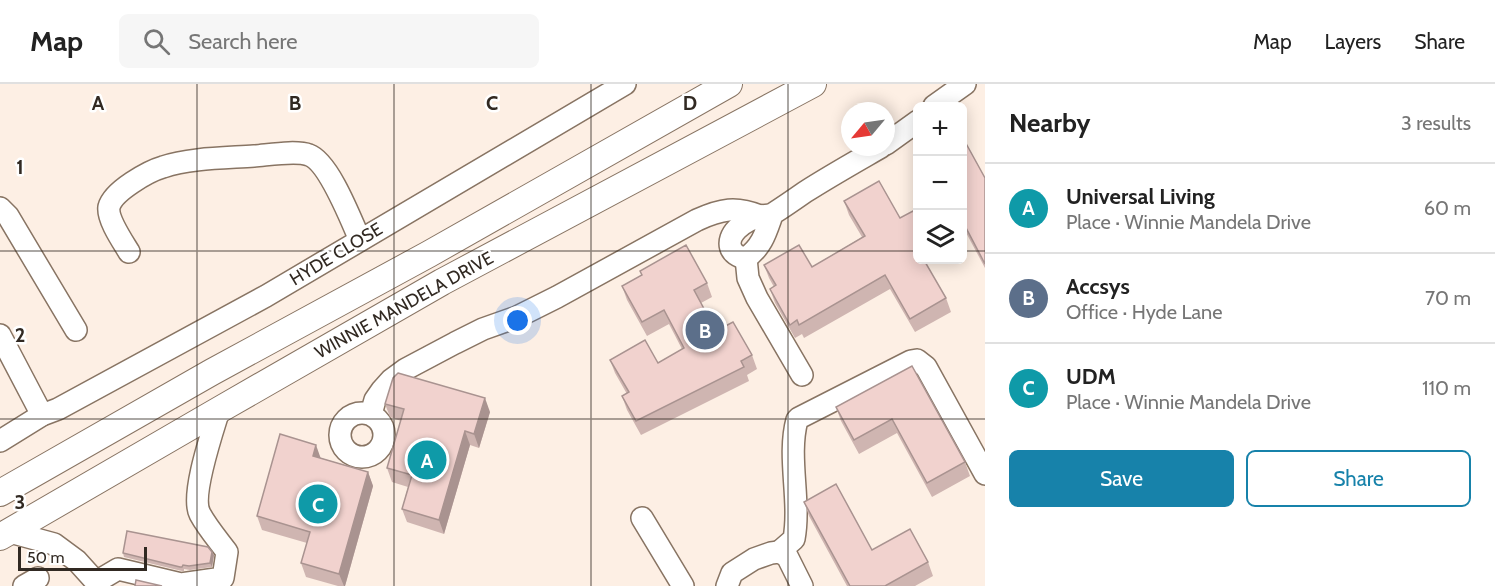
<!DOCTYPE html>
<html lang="en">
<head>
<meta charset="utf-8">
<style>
	:root { --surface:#fff; --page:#f6f6f6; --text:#222; --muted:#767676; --line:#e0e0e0; --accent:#1782aa }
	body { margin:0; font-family:Cabin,sans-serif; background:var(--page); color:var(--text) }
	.controls { position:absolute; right:18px; top:18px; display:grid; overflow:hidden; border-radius:9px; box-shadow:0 3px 15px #0003 }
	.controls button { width:54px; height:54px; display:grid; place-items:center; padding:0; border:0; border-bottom:2px solid var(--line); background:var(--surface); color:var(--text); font:30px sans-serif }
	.compass { position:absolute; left:841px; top:18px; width:54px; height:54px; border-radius:50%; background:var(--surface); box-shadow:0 3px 15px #0003; rotate:241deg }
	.scale { position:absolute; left:18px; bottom:15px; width:129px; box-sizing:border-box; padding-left:6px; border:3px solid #312922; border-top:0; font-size:16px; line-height:21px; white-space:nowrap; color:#312922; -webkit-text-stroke:4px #fff; paint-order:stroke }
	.you { position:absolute; left:518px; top:237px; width:21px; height:21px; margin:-15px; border:4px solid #fff; border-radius:50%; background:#1a73e8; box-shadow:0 0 0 9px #1a73e833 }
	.badge { display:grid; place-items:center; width:39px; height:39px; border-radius:50%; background:var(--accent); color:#fff; font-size:20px; font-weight:700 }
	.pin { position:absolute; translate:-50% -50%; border:3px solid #fff; box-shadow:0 2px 6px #0006 }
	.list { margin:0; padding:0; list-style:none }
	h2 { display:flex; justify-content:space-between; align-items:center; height:78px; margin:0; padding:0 24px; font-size:26px }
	h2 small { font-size:20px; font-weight:400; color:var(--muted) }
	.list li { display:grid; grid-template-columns:39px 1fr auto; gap:18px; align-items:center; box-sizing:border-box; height:90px; padding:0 24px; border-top:2px solid var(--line) }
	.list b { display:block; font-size:22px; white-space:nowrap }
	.list p { margin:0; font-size:20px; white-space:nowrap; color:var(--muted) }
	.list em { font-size:20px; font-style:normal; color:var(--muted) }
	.actions { display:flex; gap:12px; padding:18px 24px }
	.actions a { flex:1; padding:14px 0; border:2px solid var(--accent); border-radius:9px; text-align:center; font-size:21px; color:var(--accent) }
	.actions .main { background:var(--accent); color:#fff }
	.icon { flex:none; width:33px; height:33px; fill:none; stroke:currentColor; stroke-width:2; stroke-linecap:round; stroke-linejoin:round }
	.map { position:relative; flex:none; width:985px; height:502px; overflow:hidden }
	header { display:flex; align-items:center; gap:36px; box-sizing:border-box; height:84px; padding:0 30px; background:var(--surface); border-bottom:2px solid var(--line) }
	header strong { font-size:28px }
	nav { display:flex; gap:33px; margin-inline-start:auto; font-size:21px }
	.search { width:420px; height:54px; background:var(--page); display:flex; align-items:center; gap:15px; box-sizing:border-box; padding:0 21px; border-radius:9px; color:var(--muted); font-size:22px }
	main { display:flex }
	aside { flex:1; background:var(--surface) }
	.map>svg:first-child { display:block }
</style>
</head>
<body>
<header>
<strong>Map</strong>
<div class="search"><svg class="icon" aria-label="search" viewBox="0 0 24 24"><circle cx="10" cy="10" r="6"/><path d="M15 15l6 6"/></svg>Search here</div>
<nav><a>Map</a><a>Layers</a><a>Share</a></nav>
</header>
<main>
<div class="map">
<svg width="985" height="502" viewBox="0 0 985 502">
	<rect width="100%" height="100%" fill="#fdefe4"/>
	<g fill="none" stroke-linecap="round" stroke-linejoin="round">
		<!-- minor casing -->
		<g stroke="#887463" stroke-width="24">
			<g id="minor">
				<polyline points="934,22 965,0"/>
				<polyline points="886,60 918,37"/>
				<polyline points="0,124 8,132 76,246"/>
				<path d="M772 131C766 148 762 163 746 174 729 172 725 157 737 145 743 139 753 134 761 132 766 131 770 132 774 129 785 122 795 115 805 108 830 92 855 78 881 63"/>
				<path d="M129 168C123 158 107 135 109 123 113 107 149 87 163 83 189 74 226 74 254 72 268 71 296 66 309 71 329 78 351 136 360 156"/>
				<polyline points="746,174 748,194 757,214 802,291"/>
				<polyline points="0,251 42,331"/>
				<circle cx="362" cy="351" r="22"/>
				<path d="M371 330 375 316 382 306 391 296 406 285 455 259 483 245 517 233 557 213 697 136C721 125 736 122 760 132"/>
				<polyline points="0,357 42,331 58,325 266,212 625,0"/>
				<polyline points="642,434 683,502"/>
				<path d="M10 448 54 460 77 477 96 498 118 485 181 500 223 494 227 468C218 456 207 443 200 430 190 412 213 346 219 326"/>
				<path d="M779 468 794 455C801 416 787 373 797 336L799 334 911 277 917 276 926 283 985 390"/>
				<polyline points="24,502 38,494"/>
				<polyline points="727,502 732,489 754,475 771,469 779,468 787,472 802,502"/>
			</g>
		</g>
		<!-- major casing -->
		<g stroke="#887463" stroke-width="28">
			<g id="major">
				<polyline points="0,409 212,288 429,170 729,0"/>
				<polyline points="0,453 219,326 442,198 813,0"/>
			</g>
		</g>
		<!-- minor -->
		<use href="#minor" stroke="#fff" stroke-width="21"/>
		<!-- major -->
		<use href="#major" stroke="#fff" stroke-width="26"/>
	</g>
	<!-- wall -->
	<g fill="#cfb5b1">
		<polygon points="963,54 985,94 985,184 963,143"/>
		<polygon points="844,117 918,176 934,176 926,180 946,214 951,228 915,248 890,205 804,254 802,250 795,254 775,219 770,205 774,203 769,194 764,181 812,183 862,153 849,131"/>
		<polygon points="640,187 707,199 712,213 701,219 716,247 752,271 757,285 747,291 749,297 641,351 627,326 622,312 627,310 615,289 610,276 658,279 682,265 669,240 647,252 627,216 622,202 642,191"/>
		<polygon points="912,282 965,378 970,392 932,413 897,349 859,370 841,337 836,323"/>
		<polygon points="385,320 490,328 479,364 470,361 444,450 407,438 402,425 408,403 392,398 387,384 401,337 390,333"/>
		<polygon points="321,374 368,388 373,402 345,502 338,502 306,493 301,479 307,459 262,446 257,432"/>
		<polygon points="804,418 872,466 928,478 933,492 915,502 847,502 809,432"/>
		<polygon points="212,468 214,471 212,483 190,486 184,485 184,487 182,487 124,473 123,469"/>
	</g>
	<!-- shaded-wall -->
	<g fill="#a99390">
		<polygon points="485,314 490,328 479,364 474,350"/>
		<polygon points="465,347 470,361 444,450 439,436"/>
		<polygon points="316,361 321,375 313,372"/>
		<polygon points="368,388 373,402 345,502 344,502 339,490"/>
		<polygon points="212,468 214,471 212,483 210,479"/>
	</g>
	<!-- building -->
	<g fill="#f1d2ce" stroke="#a99390" stroke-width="1.5">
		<polygon points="963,54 985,94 985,180 963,138"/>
		<polygon points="879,97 900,134 913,127 918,136 918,176 924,176 946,214 910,235 885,191 799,241 797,236 790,241 770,205 776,201 764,181 799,161 812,183 865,152 844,117"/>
		<polygon points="686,161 707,199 694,206 716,247 733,238 752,271 741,277 744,283 636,337 622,312 629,308 610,276 645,256 658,279 684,264 664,226 642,238 622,202 642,191 640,187"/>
		<polygon points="912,282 965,378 927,399 892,335 854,356 836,323"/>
		<polygon points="398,289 485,314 474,350 465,347 439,436 402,425 412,391 387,384 404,325 385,320 393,294"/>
		<polygon points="280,350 316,361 313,372 368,388 339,490 301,479 310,448 257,432"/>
		<polygon points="836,400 872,466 910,445 928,478 885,502 850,502 804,418"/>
		<polygon points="127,447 208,463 212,468 210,479 189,482 183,481 182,483 180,483 123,469"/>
		<polygon points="136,496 162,502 135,502"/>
	</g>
	<!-- grid -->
	<path fill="none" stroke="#312922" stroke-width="1.5" stroke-opacity="0.55" d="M197 0V502M394 0V502M591 0V502M788 0V502M0 167H918M962 167H985M0 335H985"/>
	<g text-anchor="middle" stroke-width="5" stroke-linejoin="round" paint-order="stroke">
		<!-- street labels -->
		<g font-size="18" fill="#312922" stroke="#fff">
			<text transform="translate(336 170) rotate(-31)" y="6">HYDE CLOSE</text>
			<text transform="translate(404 221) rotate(-29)" y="6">WINNIE MANDELA DRIVE</text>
		</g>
	</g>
	<g font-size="20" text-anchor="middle" font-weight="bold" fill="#312922" stroke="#fff" stroke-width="5" stroke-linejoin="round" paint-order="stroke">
		<text x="98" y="26">A</text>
		<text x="295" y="26">B</text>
		<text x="492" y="26">C</text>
		<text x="690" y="26">D</text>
		<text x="20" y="90">1</text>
		<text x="20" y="258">2</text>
		<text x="20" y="425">3</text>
	</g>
</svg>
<div class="controls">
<button>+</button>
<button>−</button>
<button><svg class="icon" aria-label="layers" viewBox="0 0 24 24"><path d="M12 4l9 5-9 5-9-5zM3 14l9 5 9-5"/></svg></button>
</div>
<svg class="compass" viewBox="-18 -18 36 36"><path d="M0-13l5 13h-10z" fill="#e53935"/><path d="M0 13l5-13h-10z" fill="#767676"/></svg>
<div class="scale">50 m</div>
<div class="you"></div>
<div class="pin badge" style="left:427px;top:376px;background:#0f9aa8">A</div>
<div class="pin badge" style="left:705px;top:246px;background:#5c6f8a">B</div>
<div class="pin badge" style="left:318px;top:420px;background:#0f9aa8">C</div>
</div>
<aside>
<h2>Nearby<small>3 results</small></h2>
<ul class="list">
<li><span class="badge" style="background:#0f9aa8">A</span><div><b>Universal Living</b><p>Place · Winnie Mandela Drive</p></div><em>60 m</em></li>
<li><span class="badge" style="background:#5c6f8a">B</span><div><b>Accsys</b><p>Office · Hyde Lane</p></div><em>70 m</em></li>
<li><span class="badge" style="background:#0f9aa8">C</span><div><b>UDM</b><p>Place · Winnie Mandela Drive</p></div><em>110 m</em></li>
</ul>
<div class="actions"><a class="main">Save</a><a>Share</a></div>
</aside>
</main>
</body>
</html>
